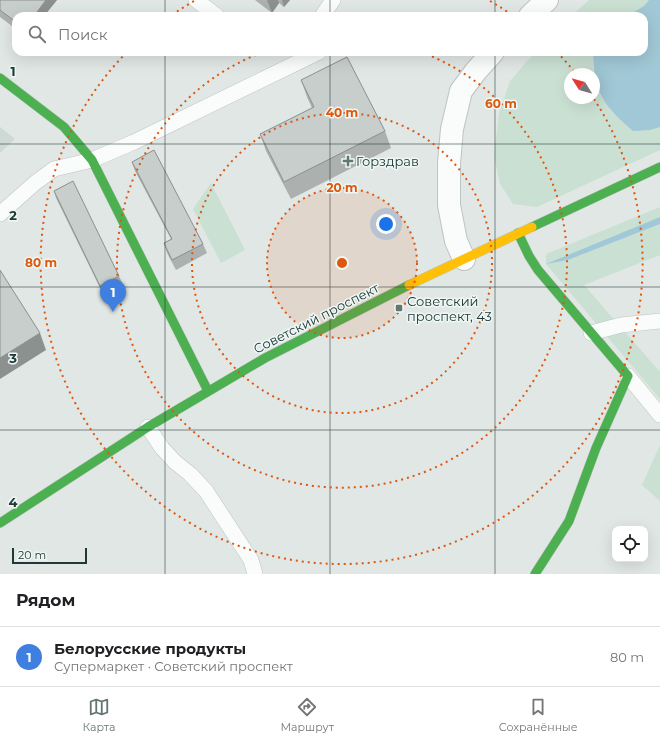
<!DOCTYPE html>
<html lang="ru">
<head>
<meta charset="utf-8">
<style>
	:root { --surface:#fff; --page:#f6f6f6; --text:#202124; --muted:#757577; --line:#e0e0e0; --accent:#647673 }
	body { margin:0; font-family:Montserrat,sans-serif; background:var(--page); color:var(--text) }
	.controls { position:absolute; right:12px; bottom:12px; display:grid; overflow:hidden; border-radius:8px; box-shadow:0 4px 16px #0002 }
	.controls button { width:36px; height:36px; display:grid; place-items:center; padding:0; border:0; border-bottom:1px solid var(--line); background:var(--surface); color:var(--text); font:20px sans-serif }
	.compass { position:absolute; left:564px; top:68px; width:36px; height:36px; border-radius:50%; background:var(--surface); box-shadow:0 4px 16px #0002; rotate:307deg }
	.scale { position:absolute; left:12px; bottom:10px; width:75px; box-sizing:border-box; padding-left:4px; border:2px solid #203936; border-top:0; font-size:11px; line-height:14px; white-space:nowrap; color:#203936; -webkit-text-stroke:3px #eef7f4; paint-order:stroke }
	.you { position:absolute; left:386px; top:224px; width:14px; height:14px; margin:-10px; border:3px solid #fff; border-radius:50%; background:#1a73e8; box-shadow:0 0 0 6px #1a73e833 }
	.badge { display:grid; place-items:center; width:26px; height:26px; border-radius:50%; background:var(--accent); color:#fff; font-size:13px; font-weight:700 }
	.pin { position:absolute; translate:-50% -33px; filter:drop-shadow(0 1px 2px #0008) }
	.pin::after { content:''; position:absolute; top:21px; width:14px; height:12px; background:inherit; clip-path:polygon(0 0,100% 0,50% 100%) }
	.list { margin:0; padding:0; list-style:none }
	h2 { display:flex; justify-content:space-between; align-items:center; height:52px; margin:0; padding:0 16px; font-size:17px }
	h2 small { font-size:13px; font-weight:400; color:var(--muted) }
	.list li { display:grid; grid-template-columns:26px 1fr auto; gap:12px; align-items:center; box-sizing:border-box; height:60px; padding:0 16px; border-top:1px solid var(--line) }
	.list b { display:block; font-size:15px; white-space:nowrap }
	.list p { margin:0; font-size:13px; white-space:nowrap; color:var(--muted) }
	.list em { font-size:13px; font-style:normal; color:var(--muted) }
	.icon { flex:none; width:22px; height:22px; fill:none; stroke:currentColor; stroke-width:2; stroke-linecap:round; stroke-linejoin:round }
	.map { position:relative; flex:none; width:660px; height:574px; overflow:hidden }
	.search { position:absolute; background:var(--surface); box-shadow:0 4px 16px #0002; left:12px; right:12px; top:12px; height:44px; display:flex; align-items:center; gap:10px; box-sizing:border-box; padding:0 14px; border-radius:12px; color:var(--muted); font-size:15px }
	.sheet { height:112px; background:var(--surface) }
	nav { display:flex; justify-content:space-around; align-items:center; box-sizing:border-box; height:56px; border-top:1px solid var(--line); background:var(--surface); font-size:11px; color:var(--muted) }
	nav a { display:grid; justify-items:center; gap:2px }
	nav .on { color:var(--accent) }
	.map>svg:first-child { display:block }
</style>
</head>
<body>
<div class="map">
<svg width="660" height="574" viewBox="0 0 660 574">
	<rect width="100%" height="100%" fill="#e1e7e5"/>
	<!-- built -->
	<polygon fill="#ced8d5" points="0,127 15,139 0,153"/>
	<!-- green -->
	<g fill="#cae0d3" fill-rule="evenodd">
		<path d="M589 0H660V150L537 207 513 204 500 184 494 156 499 113 510 81 535 52H644V16H571ZM570 74H594V98H570Z"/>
		<polygon points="211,183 245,250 221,263 193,209"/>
		<polygon points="660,207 660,217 549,263 568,260 660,224 660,255 584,285 660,372 660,399 546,264 546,254"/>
		<polygon points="660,445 660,501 642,485"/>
	</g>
	<!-- water -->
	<g fill="#a1c8d6">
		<path d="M649 0H660V127L650 130 633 131C621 121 606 107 600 93 594 81 594 65 593 52H644V16H627L644 6Z"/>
		<polygon points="660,217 660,224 568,260 546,264"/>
	</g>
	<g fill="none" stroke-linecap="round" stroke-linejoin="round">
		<!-- lane casing -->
		<g stroke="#bec4c2" stroke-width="16">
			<g id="lane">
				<polyline points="196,0 217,16"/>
				<polyline points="322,16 333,0"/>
				<polyline points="0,214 35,183 54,169 92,160 134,142 319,52"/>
				<polyline points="591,333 621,325 660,321"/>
				<polyline points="628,376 660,415"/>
				<polyline points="148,427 162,448 175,462 190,474 206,491 251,560 255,574"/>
			</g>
		</g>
		<!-- street casing -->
		<g stroke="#bec4c2" stroke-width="24">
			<g id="street">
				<polyline points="530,16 547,0"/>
				<polyline points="464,259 456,241 449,205 449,163 452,129 461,91 476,71 493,52"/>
			</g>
		</g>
		<!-- fast casing -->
		<g stroke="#bdc5c3" stroke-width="10">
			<g id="fast">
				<polyline points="0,78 64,127 92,160 208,391"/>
				<polyline points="532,227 660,167"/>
				<polyline points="518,233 529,256 538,270 628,376 596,448 569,521 535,574"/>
				<polyline points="0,523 148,427 265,358 409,285"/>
			</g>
		</g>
		<!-- slow casing -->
		<g stroke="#bdc5c3" stroke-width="10">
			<polyline id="slow" points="409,285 532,227"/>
		</g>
		<!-- lane -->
		<use href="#lane" stroke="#fafbfb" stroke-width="15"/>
		<!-- street -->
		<use href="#street" stroke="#fafbfb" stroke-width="22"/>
		<!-- fast -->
		<use href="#fast" stroke="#4caf50" stroke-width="9"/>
		<!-- slow -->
		<use href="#slow" stroke="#ffc107" stroke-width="9"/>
	</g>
	<!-- wall -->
	<g fill="#acb1af">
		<polygon points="0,0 57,0 44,16 16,16 16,29 0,17"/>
		<polygon points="255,0 290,0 284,7 279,3 272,13"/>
		<polygon points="301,80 385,131 391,148 291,199 266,151 260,134 312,108 307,97"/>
		<polygon points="132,162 203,244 207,253 176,270 167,253 164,243 171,239 135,171"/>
		<polygon points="54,191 119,276 122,283 102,292 56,198"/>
	</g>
	<!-- shaded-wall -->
	<g fill="#8c908f">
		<polygon points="46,0 57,0 44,16 34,16"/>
		<polygon points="267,0 278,0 279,3 272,13"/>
		<polygon points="282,0 290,0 284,7"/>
		<polygon points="40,333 46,350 0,379 0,358"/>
	</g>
	<!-- building -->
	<g fill="#c8cecc" stroke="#8c908f">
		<polygon points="0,0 46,0 34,16 16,16 16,22 0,10"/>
		<polygon points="347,57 385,131 284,182 260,134 314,107 301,80"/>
		<polygon points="154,150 203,244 172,260 164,243 172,239 132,162"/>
		<polygon points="73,181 119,276 100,286 54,191"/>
		<polygon points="0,270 40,333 0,358"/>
	</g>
	<!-- grid -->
	<path fill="none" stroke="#203936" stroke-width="1" stroke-opacity="0.55" d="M165 0V16M330 0V16M495 0V16M165 52V574M330 52V574M495 52V574M0 144H660M0 287H660M0 430H660"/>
	<!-- distance rings -->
	<circle cx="342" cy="263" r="75" fill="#de570e" fill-opacity=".12"/>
	<g fill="none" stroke="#de570e" stroke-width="2" stroke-dasharray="2 4">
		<circle cx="342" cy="263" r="75"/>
		<circle cx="342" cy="263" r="150"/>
		<path d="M421 52A225 225 0 1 1 263 52"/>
		<path d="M172 15A301 301 0 0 1 194 1M490 1A301 301 0 0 1 512 15M557 52A301 301 0 0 1 576 74M594 99A301 301 0 1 1 127 52"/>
	</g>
	<!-- markers -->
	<g fill="#647673" stroke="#eef7f4" stroke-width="1.5">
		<path d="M346 155h4v4h4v4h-4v4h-4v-4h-4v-4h4z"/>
		<rect x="395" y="304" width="8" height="8" rx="2"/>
	</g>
	<g text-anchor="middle" stroke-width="3" stroke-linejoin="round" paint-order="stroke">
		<!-- poi labels -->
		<g font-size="13" fill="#203936" stroke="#eef7f4" text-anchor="start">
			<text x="356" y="166">Горздрав</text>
			<text x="407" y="306">Советский<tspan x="407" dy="15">проспект, 43</tspan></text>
		</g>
		<!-- street labels -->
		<g font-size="13" fill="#203936" stroke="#eef7f4">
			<text transform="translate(316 318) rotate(-27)" y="5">Советский проспект</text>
		</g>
	</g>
	<g font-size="13" text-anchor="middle" font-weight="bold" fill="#203936" stroke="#eef7f4" stroke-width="3" stroke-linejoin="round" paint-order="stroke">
		<text x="13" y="76">1</text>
		<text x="13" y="220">2</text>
		<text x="13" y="363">3</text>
		<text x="13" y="507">4</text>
	</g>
	<circle cx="342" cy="263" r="6" fill="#de570e" stroke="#eef7f4" stroke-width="2"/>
	<g font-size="12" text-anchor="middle" font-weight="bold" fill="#de570e" stroke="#eef7f4" stroke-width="3" stroke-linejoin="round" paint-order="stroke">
		<text x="501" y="108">60 m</text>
		<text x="342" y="117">40 m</text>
		<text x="342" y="192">20 m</text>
		<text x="41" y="267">80 m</text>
	</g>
</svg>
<div class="controls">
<button><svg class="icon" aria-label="locate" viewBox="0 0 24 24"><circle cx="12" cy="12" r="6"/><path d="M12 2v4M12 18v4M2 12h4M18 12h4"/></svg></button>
</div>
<svg class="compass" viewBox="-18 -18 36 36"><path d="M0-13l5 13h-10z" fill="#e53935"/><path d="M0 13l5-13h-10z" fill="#757577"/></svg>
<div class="scale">20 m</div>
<div class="you"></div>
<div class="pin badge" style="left:113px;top:312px;background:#3f7fe0">1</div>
<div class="search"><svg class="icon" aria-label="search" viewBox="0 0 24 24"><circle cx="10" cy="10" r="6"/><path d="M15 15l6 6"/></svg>Поиск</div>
</div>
<section class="sheet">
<h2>Рядом<small></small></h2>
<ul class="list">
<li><span class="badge" style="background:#3f7fe0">1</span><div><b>Белорусские продукты</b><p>Супермаркет · Советский проспект</p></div><em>80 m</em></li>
</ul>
</section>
<nav>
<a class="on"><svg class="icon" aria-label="map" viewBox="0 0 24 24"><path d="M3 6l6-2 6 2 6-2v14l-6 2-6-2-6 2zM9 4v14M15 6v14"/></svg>Карта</a>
<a><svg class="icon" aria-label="directions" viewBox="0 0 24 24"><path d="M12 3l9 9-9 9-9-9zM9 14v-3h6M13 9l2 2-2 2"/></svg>Маршрут</a>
<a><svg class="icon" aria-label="saved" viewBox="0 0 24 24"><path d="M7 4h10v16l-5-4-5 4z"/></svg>Сохранённые</a>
</nav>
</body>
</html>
